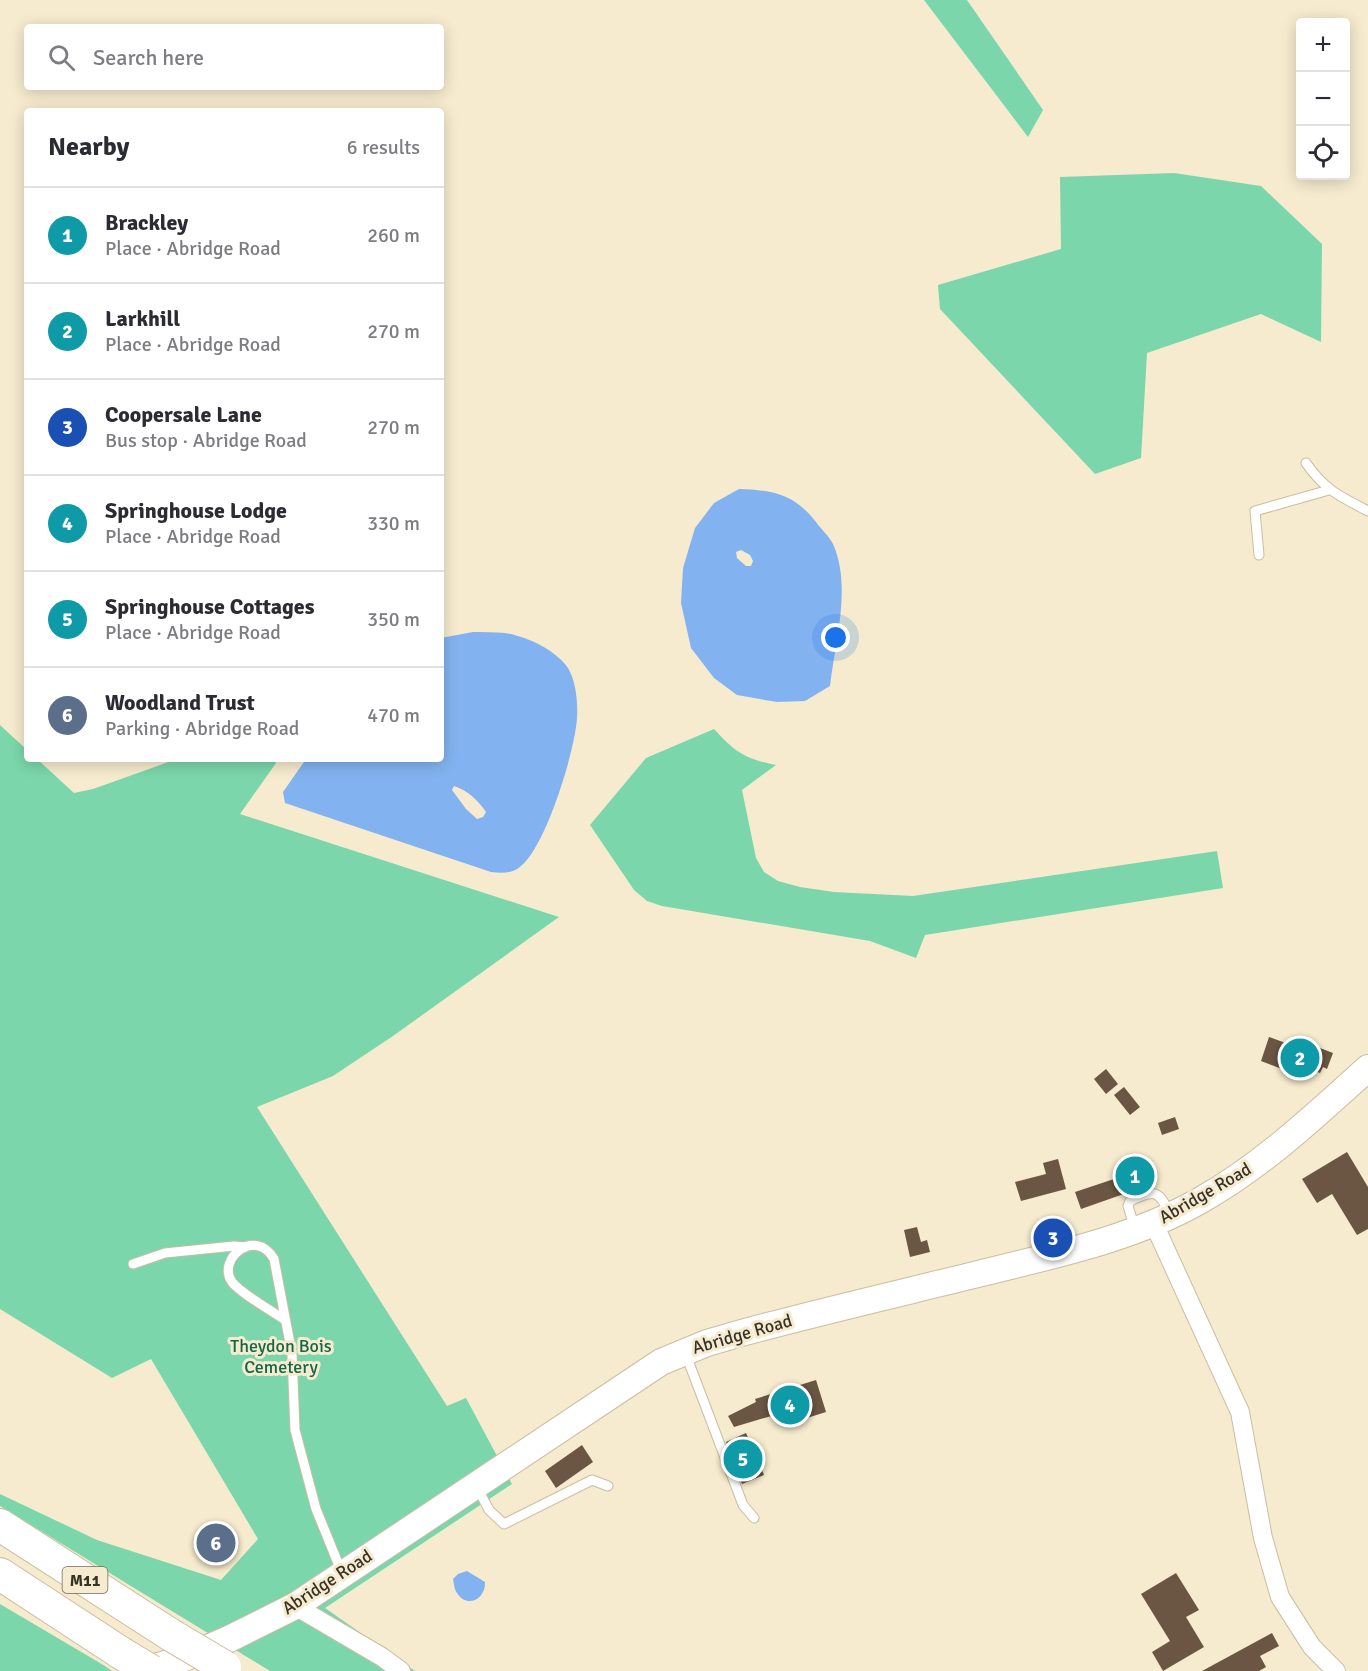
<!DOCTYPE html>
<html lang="en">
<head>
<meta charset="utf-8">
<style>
	:root { --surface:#fff; --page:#f7f7f7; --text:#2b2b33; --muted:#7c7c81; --line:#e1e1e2; --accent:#0b8043 }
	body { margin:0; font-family:Signika,sans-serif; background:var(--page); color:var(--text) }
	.controls { position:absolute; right:18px; top:18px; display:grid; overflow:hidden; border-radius:6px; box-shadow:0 3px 15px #0003 }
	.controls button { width:54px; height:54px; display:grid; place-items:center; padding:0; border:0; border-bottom:2px solid var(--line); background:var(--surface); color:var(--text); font:30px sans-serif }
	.you { position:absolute; left:836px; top:638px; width:21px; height:21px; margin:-15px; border:4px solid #fff; border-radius:50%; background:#1a73e8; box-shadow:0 0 0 9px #1a73e833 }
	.badge { display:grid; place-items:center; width:39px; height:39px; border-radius:50%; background:var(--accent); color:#fff; font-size:20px; font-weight:700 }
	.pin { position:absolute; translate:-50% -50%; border:3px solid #fff; box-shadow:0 2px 6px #0006 }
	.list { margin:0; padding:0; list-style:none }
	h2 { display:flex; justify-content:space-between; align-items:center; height:78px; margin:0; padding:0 24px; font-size:26px }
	h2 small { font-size:20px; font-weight:400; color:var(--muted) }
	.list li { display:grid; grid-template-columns:39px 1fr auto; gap:18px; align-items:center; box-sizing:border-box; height:96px; padding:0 24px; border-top:2px solid var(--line) }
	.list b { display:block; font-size:22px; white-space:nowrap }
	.list p { margin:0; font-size:20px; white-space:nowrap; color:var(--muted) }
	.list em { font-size:20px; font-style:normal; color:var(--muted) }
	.icon { flex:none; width:33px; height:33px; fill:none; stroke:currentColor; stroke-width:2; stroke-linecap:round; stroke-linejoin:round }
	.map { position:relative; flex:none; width:1368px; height:1671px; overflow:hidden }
	.search { position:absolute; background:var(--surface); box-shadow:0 3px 15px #0003; left:24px; top:24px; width:420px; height:66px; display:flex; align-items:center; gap:15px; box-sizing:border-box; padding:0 21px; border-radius:6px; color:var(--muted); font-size:22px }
	.panel { position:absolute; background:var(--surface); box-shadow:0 3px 15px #0003; left:24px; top:108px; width:420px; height:654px; border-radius:6px }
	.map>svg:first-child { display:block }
</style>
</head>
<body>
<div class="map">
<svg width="1368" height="1671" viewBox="0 0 1368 1671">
	<rect width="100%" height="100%" fill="#f6ebce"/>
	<!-- green -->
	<g fill="#7bd7ab">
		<polygon points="924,0 967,0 1043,110 1028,137"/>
		<polygon points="1174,173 1261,186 1322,244 1321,342 1261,314 1147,353 1141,458 1095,474 940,309 938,285 1061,249 1060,177"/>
		<polygon points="0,725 27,750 27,759 37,759 74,793 93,789 177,759 273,759 276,763 240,814 559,917 393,1036 333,1076 257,1107 447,1406 466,1398 512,1484 325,1608 415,1671 270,1671 0,1506 0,1494 97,1540 221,1580 258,1539 151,1359 112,1378 0,1309"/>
		<path d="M714 729C735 752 745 759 776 765L742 790 756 858 764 872 778 881 800 887 834 892 913 896 1217 851 1223 888 925 935 916 958 870 941 662 906 647 901 634 890 590 825 646 758Z"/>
		<polygon points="0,1604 105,1666 112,1671 0,1671"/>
	</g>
	<!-- water -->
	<g fill="#82b3f0" fill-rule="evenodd">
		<path d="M739 489C773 490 794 494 816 522 821 529 829 536 833 544 852 587 835 641 830 686L805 701 777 702 737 695 714 678 691 648 681 603 683 568 695 528 714 503ZM741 550 750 555 753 561 751 566H746L737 558 736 552Z"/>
		<path d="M473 632C484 632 495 632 505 633 526 636 556 650 568 668 576 681 578 703 577 718 575 751 546 846 521 866 512 874 502 873 491 872L285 803 283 792 306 759H441V638ZM454 786C468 791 477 799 486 812L483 817 477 819 466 809 452 790Z"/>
		<path d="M467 1571 485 1582C486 1599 467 1609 457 1593 454 1589 454 1583 453 1579L458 1574Z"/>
	</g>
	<!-- building -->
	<g fill="#6b5644">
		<polygon points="1269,1037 1318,1055 1320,1048 1333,1053 1327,1069 1323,1067 1320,1073 1310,1069 1306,1078 1261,1061"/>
		<polygon points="1106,1069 1118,1084 1106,1094 1094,1079"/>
		<polygon points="1124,1087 1140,1107 1130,1115 1114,1095"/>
		<polygon points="1175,1117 1179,1129 1162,1135 1158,1123"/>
		<polygon points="1347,1152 1368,1187 1368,1229 1357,1235 1332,1194 1317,1203 1302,1179"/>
		<polygon points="1147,1158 1155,1183 1081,1209 1075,1192 1117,1178 1114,1170"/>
		<polygon points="1058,1159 1066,1189 1021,1201 1015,1182 1046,1174 1043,1163"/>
		<polygon points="917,1227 921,1242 927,1240 930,1252 910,1257 904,1230"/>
		<polygon points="816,1380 826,1412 791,1423 788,1411 734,1427 728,1416 756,1402 755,1399"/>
		<polygon points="746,1433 764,1475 742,1484 726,1442"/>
		<polygon points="582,1445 593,1462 556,1488 545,1471"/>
		<polygon points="1176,1573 1199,1610 1186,1617 1204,1647 1163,1671 1152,1652 1170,1641 1141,1594"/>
		<polygon points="1272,1633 1279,1646 1260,1656 1266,1667 1259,1671 1202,1671"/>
	</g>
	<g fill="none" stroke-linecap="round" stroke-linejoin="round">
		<!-- lane casing -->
		<g stroke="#c9bea2" stroke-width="11">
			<g id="lane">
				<path d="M1306 463C1325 490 1339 496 1368 511"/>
				<polyline points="1259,555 1255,511 1329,490"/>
				<path d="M1135 1229 1128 1206 1130 1201C1153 1190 1159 1189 1169 1213"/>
				<polyline points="133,1264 165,1253 234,1246 245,1247"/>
				<path d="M285 1320C271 1310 241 1294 232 1282 216 1260 255 1226 274 1259L292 1354 295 1430 316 1509 342 1573"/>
				<polyline points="686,1355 743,1505 754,1518"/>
				<polyline points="477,1487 489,1510 504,1524 592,1480 608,1486"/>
			</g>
		</g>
		<!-- street casing -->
		<g stroke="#c9bea2" stroke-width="20">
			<g id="street">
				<polyline points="1154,1224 1240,1412 1263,1538 1280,1597 1312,1647 1336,1671"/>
				<polyline points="295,1606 382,1657 401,1671"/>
			</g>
		</g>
		<!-- secondary casing -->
		<g stroke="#c9bea2" stroke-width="28">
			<path id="secondary" d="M142 1671 182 1659 229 1639 295 1606 661 1362 707 1343 745 1332C823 1311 901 1293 978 1274 1054 1255 1133 1239 1201 1200 1263 1165 1316 1115 1368 1068"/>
		</g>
		<!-- highway casing -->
		<g stroke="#c9bea2" stroke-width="34">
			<g id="highway">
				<polyline points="0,1525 171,1635"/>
				<polyline points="0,1574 121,1653"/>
			</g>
		</g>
		<!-- lane -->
		<use href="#lane" stroke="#fff" stroke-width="9"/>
		<!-- street -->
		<use href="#street" stroke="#fff" stroke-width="18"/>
		<!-- secondary -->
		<use href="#secondary" stroke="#fff" stroke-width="26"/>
		<!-- highway -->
		<use href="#highway" stroke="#fff" stroke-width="32"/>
		<!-- highway-bridge casing -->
		<g stroke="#c9bea2" stroke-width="34" stroke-linecap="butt">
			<g id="highway-bridge">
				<polyline points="171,1635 225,1667"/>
				<polyline points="121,1653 151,1671"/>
			</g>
		</g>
		<!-- highway-bridge -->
		<use href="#highway-bridge" stroke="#fff" stroke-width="32"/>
	</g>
	<g text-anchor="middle" stroke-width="6" stroke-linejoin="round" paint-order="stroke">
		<!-- shield labels -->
		<rect fill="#f6ebce" stroke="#706a59" stroke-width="1.5" x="62.5" y="1567" width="45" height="26" rx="4.5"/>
		<g font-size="16" font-weight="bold" fill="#373227">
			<text x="85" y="1586">M11</text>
		</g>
		<!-- street labels -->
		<g font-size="18" fill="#373227" stroke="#f6ebce">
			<text transform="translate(1205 1193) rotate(-30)" y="6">Abridge Road</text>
			<text transform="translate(742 1334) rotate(-16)" y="6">Abridge Road</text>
			<text transform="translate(327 1582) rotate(-33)" y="6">Abridge Road</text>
		</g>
		<!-- park labels -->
		<g font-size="18" fill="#116847" stroke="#f6ebce">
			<text x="281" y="1352">Theydon Bois<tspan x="281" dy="21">Cemetery</tspan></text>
		</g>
	</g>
</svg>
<div class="controls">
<button>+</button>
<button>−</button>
<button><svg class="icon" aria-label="locate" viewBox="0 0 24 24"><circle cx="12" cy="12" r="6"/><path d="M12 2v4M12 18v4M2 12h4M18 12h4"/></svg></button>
</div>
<div class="you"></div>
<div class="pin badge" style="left:1135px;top:1176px;background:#0f9aa8">1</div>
<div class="pin badge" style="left:1300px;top:1058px;background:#0f9aa8">2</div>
<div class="pin badge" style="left:1053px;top:1238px;background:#1a4fb4">3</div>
<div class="pin badge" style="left:790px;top:1405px;background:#0f9aa8">4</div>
<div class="pin badge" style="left:743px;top:1459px;background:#0f9aa8">5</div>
<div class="pin badge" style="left:216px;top:1543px;background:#5c6f8a">6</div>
<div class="search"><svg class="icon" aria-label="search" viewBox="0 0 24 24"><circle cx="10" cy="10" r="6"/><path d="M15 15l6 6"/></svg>Search here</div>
<section class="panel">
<h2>Nearby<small>6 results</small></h2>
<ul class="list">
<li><span class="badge" style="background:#0f9aa8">1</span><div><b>Brackley</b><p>Place · Abridge Road</p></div><em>260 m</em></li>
<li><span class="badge" style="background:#0f9aa8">2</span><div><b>Larkhill</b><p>Place · Abridge Road</p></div><em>270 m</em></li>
<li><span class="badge" style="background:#1a4fb4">3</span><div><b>Coopersale Lane</b><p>Bus stop · Abridge Road</p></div><em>270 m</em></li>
<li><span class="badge" style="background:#0f9aa8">4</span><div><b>Springhouse Lodge</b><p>Place · Abridge Road</p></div><em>330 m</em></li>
<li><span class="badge" style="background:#0f9aa8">5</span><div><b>Springhouse Cottages</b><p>Place · Abridge Road</p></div><em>350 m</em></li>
<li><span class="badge" style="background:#5c6f8a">6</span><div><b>Woodland Trust</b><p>Parking · Abridge Road</p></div><em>470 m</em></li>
</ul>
</section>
</div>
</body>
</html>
